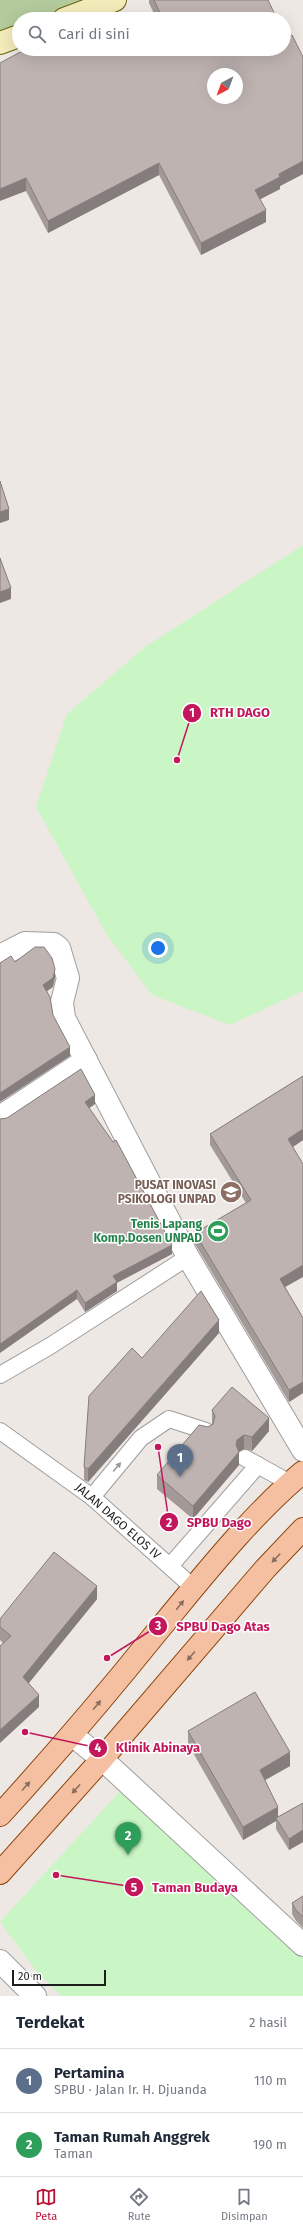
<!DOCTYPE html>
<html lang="id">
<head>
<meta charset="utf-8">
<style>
	:root { --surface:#fff; --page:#f2f2f3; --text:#1f2937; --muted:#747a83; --line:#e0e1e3; --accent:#bc0f34 }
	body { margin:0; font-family:"Fira Sans",sans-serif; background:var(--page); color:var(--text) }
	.compass { position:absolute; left:207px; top:68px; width:36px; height:36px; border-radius:50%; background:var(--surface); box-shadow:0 4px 16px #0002; rotate:221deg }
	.scale { position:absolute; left:12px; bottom:10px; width:94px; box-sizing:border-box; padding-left:4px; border:2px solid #1d1d1d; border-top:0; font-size:11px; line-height:14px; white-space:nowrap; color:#1d1d1d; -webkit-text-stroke:3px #fff; paint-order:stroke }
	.you { position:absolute; left:158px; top:948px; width:14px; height:14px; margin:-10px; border:3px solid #fff; border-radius:50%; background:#1a73e8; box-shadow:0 0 0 6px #1a73e833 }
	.badge { display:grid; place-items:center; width:26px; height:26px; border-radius:50%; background:var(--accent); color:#fff; font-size:13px; font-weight:700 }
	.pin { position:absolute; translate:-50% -33px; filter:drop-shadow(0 1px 2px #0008) }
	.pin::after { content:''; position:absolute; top:21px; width:14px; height:12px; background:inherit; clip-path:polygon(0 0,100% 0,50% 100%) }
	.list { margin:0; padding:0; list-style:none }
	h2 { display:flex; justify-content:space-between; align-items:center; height:52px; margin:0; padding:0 16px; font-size:17px }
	h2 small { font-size:13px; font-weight:400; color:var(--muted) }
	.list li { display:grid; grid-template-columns:26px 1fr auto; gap:12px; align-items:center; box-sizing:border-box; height:64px; padding:0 16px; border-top:1px solid var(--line) }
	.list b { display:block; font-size:15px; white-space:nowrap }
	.list p { margin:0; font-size:13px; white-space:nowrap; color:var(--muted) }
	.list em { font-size:13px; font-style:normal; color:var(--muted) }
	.icon { flex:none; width:22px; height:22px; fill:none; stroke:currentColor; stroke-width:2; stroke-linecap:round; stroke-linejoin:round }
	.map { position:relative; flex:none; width:303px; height:1996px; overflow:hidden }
	.search { position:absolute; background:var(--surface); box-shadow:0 4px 16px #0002; left:12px; right:12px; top:12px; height:44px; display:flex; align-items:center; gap:10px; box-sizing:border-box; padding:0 14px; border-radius:22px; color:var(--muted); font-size:15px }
	.sheet { height:180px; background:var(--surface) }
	nav { display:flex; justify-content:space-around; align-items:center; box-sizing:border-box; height:56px; border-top:1px solid var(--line); background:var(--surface); font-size:11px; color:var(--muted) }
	nav a { display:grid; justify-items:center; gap:2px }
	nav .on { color:var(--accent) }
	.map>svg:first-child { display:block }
</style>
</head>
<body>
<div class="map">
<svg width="303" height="1996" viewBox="0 0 303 1996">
	<rect width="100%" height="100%" fill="#eee8e4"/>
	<!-- forest -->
	<polygon fill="#b3ca9c" points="0,0 116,0 67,19 19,19 19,37 0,45"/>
	<!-- park -->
	<g fill="#caf5c4">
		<polygon points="303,545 303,991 230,1025 152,995 107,935 36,807 67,714 145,647"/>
		<polygon points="123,1788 303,1955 303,1996 61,1996 37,1972 0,1922"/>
	</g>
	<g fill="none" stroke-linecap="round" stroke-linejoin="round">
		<!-- lane casing -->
		<g stroke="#9e9e9e" stroke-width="18">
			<g id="lane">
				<polyline points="0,1375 50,1346 188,1257"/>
				<polyline points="0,1431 92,1497 194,1588"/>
				<polyline points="245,1458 290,1483"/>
				<polyline points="92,1497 141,1438 169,1419 206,1431"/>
				<polyline points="170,1566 258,1465"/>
			</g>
		</g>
		<!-- street casing -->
		<g stroke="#9e9e9e" stroke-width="24">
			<g id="street">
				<polyline points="0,956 25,943 54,944 59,948 68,978 62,1002 64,1018 188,1257 303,1450"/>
				<polyline points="0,1117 86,1060"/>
				<polyline points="72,1735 102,1759 303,1945"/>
				<polyline points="0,1961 35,1996"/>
			</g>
		</g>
		<!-- secondary casing -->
		<g stroke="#6c620d" stroke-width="24">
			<g id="secondary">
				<polyline points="64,19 115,0"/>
				<polyline points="0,43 19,36"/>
			</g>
		</g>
		<!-- primary casing -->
		<g stroke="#8c460b" stroke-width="24">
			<g id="primary">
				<path d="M0 1815C54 1756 106 1695 156 1633 201 1579 249 1517 303 1472"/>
				<polyline points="0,1873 102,1759 265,1569 303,1529"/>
			</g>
		</g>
		<!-- lane -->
		<use href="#lane" stroke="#fff" stroke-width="16"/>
		<!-- street -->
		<use href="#street" stroke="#fff" stroke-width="22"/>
		<!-- secondary -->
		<use href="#secondary" stroke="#f4ebbb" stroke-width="22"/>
		<!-- primary -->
		<use href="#primary" stroke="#f5bfa2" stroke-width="22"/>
	</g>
	<!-- wall -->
	<g fill="#a39a98">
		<polygon points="149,0 268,0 156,18 149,3"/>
		<polygon points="286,38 303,57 303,174 280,186 280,189 260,199 266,222 201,255 159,175 48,233 26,191 0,63"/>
		<polygon points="303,1076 303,1140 293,1147 285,1287 303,1318 303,1393 289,1402 195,1244 195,1233 246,1203 210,1145 210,1134"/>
		<polygon points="95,1104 89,1108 172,1254 117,1282 117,1291 85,1312 77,1299 7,1118"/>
		<polygon points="219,1333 88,1482 84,1480 84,1467"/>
		<polygon points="212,1410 269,1431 252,1451 244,1449 239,1452 239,1465 193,1519 157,1489 157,1475 208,1427 212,1424"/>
		<polygon points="97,1599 29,1683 39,1707 3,1643 0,1640 0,1619"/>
		<polygon points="188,1731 290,1766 265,1780 278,1817 303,1803 303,1842 289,1850 276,1829 276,1821 243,1840 188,1744"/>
		<polygon points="303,1896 303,1928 296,1921 292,1914 292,1903"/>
	</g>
	<!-- shaded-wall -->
	<g fill="#857d7c">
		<polygon points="303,161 303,174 280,186 280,189 255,202 255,190 279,174"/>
		<polygon points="159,163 159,175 48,233 48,221"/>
		<polygon points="26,178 26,191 0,201 0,189"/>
		<polygon points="266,210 266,222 201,255 201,243"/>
		<polygon points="9,509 9,520 0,523 0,512"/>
		<polygon points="11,588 11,599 0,603 0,592"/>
		<polygon points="55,969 55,978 53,987 43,994 43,985"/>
		<polygon points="70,1047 70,1056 0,1102 0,1093"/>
		<polygon points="95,1095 95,1104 85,1111 85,1102"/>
		<polygon points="303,1129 303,1140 288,1150 288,1139"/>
		<polygon points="172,1245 172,1254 113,1285 113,1276"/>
		<polygon points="303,1265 303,1277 280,1290 280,1279"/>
		<polygon points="117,1282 117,1291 85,1312 85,1303"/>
		<polygon points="77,1290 77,1299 0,1353 0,1344"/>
		<polygon points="219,1320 219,1333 88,1482 88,1469"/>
		<polygon points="303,1382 303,1393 289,1402 289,1390"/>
		<polygon points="269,1418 269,1431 252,1451 252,1437"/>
		<polygon points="244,1435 244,1449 237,1453 239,1452 239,1465 193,1519 193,1506 236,1445 237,1440"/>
		<polygon points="97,1586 97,1599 23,1690 23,1677"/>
		<polygon points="39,1695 39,1707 0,1743 0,1730"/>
		<polygon points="290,1752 290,1766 260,1783 260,1770"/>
		<polygon points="278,1807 278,1820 276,1818 276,1821 243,1840 243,1827"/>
		<polygon points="303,1830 303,1842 289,1850 289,1839"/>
	</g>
	<!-- building -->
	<g fill="#beb3b1" stroke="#857d7c" fill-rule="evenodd">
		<polygon points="154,0 268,0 277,19 153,19 161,15"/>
		<polygon points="82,14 84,19 72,19"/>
		<path d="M284 33 286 38 292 35 303 57V161L279 174 280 177 255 190 266 210 201 243 159 163 48 221 26 178 0 189V63L26 49H284ZM213 74H237V98H213Z"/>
		<polygon points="0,481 9,509 0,512"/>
		<polygon points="0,558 11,588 0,592"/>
		<polygon points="35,947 44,947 52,958 55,969 53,978 43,985 50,997 53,1015 70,1047 0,1093 0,963 11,956 15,962"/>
		<polygon points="81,1069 95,1095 85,1102 113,1142 116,1140 172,1245 113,1276 117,1282 85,1303 77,1290 0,1344 0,1119 7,1118"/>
		<polygon points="303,1076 303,1129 288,1139 303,1164 303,1265 280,1279 303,1318 303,1382 289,1390 195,1233 251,1200 210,1134"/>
		<polygon points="201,1291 219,1320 88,1469 84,1467 89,1396 132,1348 142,1358"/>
		<polygon points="232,1387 269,1418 252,1437 244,1435 237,1440 236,1445 239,1452 193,1506 157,1475 199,1425 208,1427 213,1424 215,1416 212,1410"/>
		<polygon points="54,1552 97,1586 23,1677 39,1695 0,1730 0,1646 11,1636 0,1627 0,1619"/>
		<polygon points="255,1692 290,1752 260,1770 278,1807 243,1827 188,1731"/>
		<polygon points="303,1803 303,1830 289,1839 276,1818"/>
		<polygon points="303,1896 303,1917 296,1910 292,1903"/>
	</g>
	<!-- one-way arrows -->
	<defs><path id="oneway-solid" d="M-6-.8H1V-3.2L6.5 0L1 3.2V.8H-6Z"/></defs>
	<use fill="#999" href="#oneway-solid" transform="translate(117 1467) rotate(-50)"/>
	<g fill="#896e60">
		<use href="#oneway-solid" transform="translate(276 1558) rotate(134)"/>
		<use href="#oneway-solid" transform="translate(180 1605) rotate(-51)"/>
		<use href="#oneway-solid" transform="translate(191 1656) rotate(131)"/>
		<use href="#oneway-solid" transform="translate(97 1705) rotate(-50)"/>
		<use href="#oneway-solid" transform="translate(26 1786) rotate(-48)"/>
		<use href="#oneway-solid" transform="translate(76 1789) rotate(132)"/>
	</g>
	<!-- icons -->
	<defs>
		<g id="university-disc" transform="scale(1.15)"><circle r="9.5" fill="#8d6e63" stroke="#fff"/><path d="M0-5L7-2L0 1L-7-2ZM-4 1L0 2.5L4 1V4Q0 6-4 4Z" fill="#fff"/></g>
		<g id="stadium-disc" transform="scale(1.15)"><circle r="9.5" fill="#2e9e5b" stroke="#fff"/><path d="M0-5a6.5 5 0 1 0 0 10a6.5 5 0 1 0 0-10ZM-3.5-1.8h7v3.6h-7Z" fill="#fff"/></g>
	</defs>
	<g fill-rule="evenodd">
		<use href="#university-disc" x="231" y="1192"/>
		<use href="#stadium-disc" x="218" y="1231"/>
	</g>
	<g text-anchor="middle" stroke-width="3" stroke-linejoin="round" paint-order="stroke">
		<!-- education labels -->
		<g font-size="12" font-weight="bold" fill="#785e54" stroke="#fff" text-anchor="end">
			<text x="216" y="1189">PUSAT INOVASI<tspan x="216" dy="14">PSIKOLOGI UNPAD</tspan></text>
		</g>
		<!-- leisure labels -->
		<g font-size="12" font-weight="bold" fill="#27864d" stroke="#fff" text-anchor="end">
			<text x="202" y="1228">Tenis Lapang<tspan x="202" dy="14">Komp.Dosen UNPAD</tspan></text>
		</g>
		<!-- street labels -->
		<g font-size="12" fill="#1d1d1d" stroke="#fff">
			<text transform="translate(118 1521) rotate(41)" y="4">JALAN DAGO ELOS IV</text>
		</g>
	</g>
	<!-- callouts -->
	<path fill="none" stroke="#c2185b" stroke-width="1.5" d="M177 760L192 713M158 1447L169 1522M107 1658L158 1626M25 1732L98 1748M56 1875L134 1887"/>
	<g fill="#c2185b" stroke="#fff" stroke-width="1.5">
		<circle cx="177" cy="760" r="4"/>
		<circle cx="158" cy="1447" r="4"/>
		<circle cx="107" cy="1658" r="4"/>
		<circle cx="25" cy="1732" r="4"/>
		<circle cx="56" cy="1875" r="4"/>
		<circle cx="192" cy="713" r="10"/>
		<circle cx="169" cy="1522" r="10"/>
		<circle cx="158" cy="1626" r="10"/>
		<circle cx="98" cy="1748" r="10"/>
		<circle cx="134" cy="1887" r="10"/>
	</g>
	<g font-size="12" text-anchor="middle" font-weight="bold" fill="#fff">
		<text x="192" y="717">1</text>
		<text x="169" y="1527">2</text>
		<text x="158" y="1630">3</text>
		<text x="98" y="1752">4</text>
		<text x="134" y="1892">5</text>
	</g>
	<g font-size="13" text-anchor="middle" font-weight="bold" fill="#c2185b" stroke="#fff" stroke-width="3" stroke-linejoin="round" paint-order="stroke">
		<text x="240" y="717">RTH DAGO</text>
		<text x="219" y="1527">SPBU Dago</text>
		<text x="223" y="1631">SPBU Dago Atas</text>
		<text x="158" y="1752">Klinik Abinaya</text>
		<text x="195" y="1892">Taman Budaya</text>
	</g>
</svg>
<svg class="compass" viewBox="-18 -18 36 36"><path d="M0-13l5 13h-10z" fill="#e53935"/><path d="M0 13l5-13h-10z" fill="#747a83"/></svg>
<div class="scale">20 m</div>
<div class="you"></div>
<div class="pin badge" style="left:180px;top:1477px;background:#5c6f8a">1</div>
<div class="pin badge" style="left:128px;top:1855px;background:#2e9e5b">2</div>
<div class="search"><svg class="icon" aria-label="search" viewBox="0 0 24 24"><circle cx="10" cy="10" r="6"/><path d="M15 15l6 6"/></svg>Cari di sini</div>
</div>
<section class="sheet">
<h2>Terdekat<small>2 hasil</small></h2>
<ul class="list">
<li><span class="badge" style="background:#5c6f8a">1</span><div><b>Pertamina</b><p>SPBU · Jalan Ir. H. Djuanda</p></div><em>110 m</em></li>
<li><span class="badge" style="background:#2e9e5b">2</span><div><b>Taman Rumah Anggrek</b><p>Taman</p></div><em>190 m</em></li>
</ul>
</section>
<nav>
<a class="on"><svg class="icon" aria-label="map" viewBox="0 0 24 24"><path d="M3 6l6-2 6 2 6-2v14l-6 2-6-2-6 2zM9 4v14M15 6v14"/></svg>Peta</a>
<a><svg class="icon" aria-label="directions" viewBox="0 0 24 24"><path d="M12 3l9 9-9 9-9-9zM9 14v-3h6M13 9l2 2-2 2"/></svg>Rute</a>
<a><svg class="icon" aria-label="saved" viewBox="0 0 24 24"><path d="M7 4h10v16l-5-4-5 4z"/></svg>Disimpan</a>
</nav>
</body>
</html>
